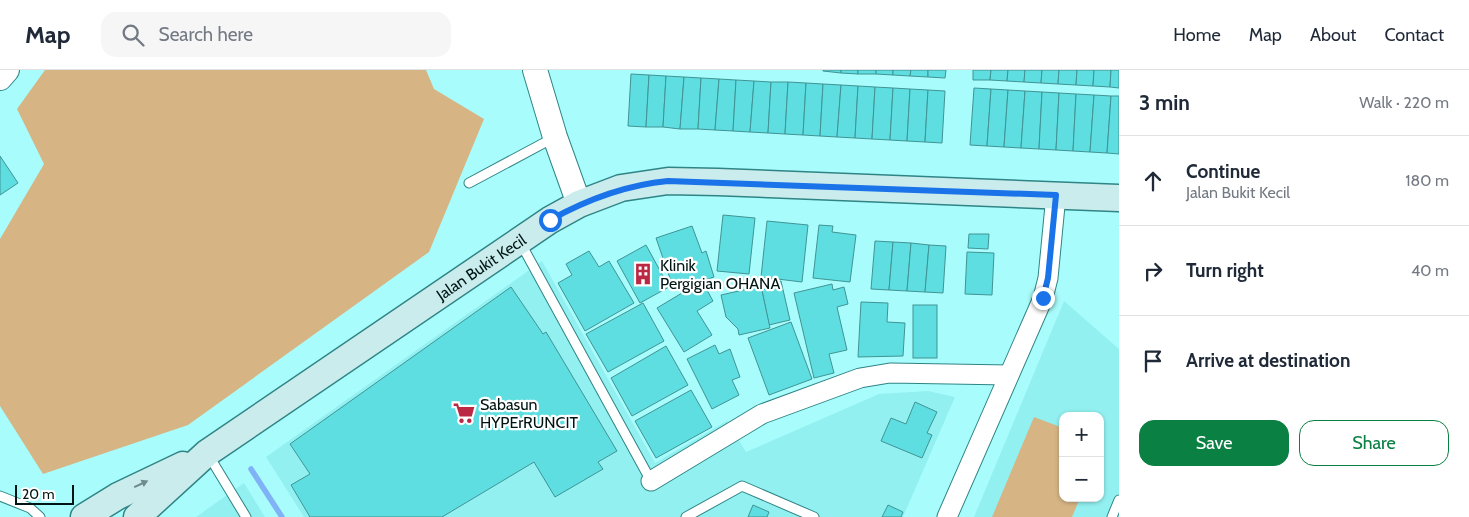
<!DOCTYPE html>
<html lang="en">
<head>
<meta charset="utf-8">
<style>
	:root { --surface:#fff; --page:#f6f6f7; --text:#1f2937; --muted:#747a83; --line:#e0e1e3; --accent:#0b8043 }
	body { margin:0; font-family:Cabin,sans-serif; background:var(--page); color:var(--text) }
	.controls { position:absolute; right:15px; bottom:15px; display:grid; overflow:hidden; border-radius:10px; box-shadow:0 1px 4px #0004 }
	.controls button { width:45px; height:45px; display:grid; place-items:center; padding:0; border:0; border-bottom:1px solid var(--line); background:var(--surface); color:var(--text); font:25px sans-serif }
	.scale { position:absolute; left:15px; bottom:12px; width:59px; box-sizing:border-box; padding-left:5px; border:2px solid #001414; border-top:0; font-size:14px; line-height:18px; white-space:nowrap; color:#001414; -webkit-text-stroke:4px #fff; paint-order:stroke }
	.stop { position:absolute; width:15px; height:15px; margin:-11px; border:4px solid #1a73e8; border-radius:50%; background:#fff }
	.stop.end { background:#1a73e8; border-color:#fff; box-shadow:0 1px 5px #0008 }
	.list { margin:0; padding:0; list-style:none }
	h2 { display:flex; justify-content:space-between; align-items:center; height:65px; margin:0; padding:0 20px; font-size:21px }
	h2 small { font-size:16px; font-weight:400; color:var(--muted) }
	.list li { display:grid; grid-template-columns:32px 1fr auto; gap:15px; align-items:center; box-sizing:border-box; height:90px; padding:0 20px; border-top:1px solid var(--line) }
	.list b { display:block; font-size:19px; white-space:nowrap }
	.list p { margin:0; font-size:16px; white-space:nowrap; color:var(--muted) }
	.list em { font-size:16px; font-style:normal; color:var(--muted) }
	.actions { display:flex; gap:10px; padding:15px 20px }
	.actions a { flex:1; padding:11px 0; border:1px solid var(--accent); border-radius:15px; text-align:center; font-size:18px; color:var(--accent) }
	.actions .main { background:var(--accent); color:#fff }
	.icon { flex:none; width:28px; height:28px; fill:none; stroke:currentColor; stroke-width:2; stroke-linecap:round; stroke-linejoin:round }
	.map { position:relative; flex:none; width:1119px; height:447px; overflow:hidden }
	header { display:flex; align-items:center; gap:30px; box-sizing:border-box; height:70px; padding:0 25px; background:var(--surface); border-bottom:1px solid var(--line) }
	header strong { font-size:24px }
	nav { display:flex; gap:28px; margin-inline-start:auto; font-size:18px }
	.search { width:350px; height:45px; background:var(--page); display:flex; align-items:center; gap:12px; box-sizing:border-box; padding:0 18px; border-radius:15px; color:var(--muted); font-size:19px }
	main { display:flex }
	aside { flex:1; background:var(--surface) }
	.map>svg:first-child { display:block }
</style>
</head>
<body>
<header>
<strong>Map</strong>
<div class="search"><svg class="icon" aria-label="search" viewBox="0 0 24 24"><circle cx="10" cy="10" r="6"/><path d="M15 15l6 6"/></svg>Search here</div>
<nav><a>Home</a><a>Map</a><a>About</a><a>Contact</a></nav>
</header>
<main>
<div class="map">
<svg width="1119" height="447" viewBox="0 0 1119 447">
	<rect width="100%" height="100%" fill="#a9fcfc"/>
	<!-- built -->
	<g fill="#92f0f0" fill-rule="evenodd">
		<polygon points="542,191 655,393 727,351 746,382 879,324 928,321 955,327 903,447 304,447 266,387"/>
		<path d="M1064 231 1119 279V447H974ZM1063 346H1100V428H1063Z"/>
		<polygon points="244,413 265,447 196,447"/>
	</g>
	<!-- green -->
	<g fill="#d6b484">
		<polygon points="45,0 426,0 434,19 484,49 429,182 188,355 43,404 0,336 0,169 44,94 17,39"/>
		<polygon points="1034,347 1063,358 1063,428 1080,428 1072,447 992,447"/>
	</g>
	<g fill="none" stroke-linecap="round" stroke-linejoin="round">
		<!-- stream -->
		<polyline stroke="#80b2f6" stroke-width="5.5" points="251,399 282,447"/>
	</g>
	<!-- building -->
	<g fill="#5edee0" stroke="#409495">
		<polygon points="823,0 841,0 841,3 823,1"/>
		<polygon points="841,0 858,0 858,4 841,3"/>
		<rect x="858" y="0" width="18" height="4"/>
		<polygon points="876,0 893,0 893,5 876,4"/>
		<polygon points="893,0 911,0 910,6 893,5"/>
		<polygon points="911,0 928,0 928,7 910,6"/>
		<polygon points="928,0 946,0 945,8 928,7"/>
		<polygon points="973,0 991,0 990,10 973,10"/>
		<polygon points="991,0 1008,0 1007,11 990,10"/>
		<polygon points="1008,0 1025,0 1024,12 1007,11"/>
		<polygon points="1025,0 1042,0 1041,13 1024,12"/>
		<polygon points="1042,0 1059,0 1058,14 1041,13"/>
		<polygon points="1059,0 1077,0 1076,15 1058,14"/>
		<polygon points="1077,0 1094,0 1093,16 1076,15"/>
		<polygon points="1094,0 1111,0 1110,17 1093,16"/>
		<polygon points="1111,0 1119,0 1119,18 1110,17"/>
		<polygon points="631,4 649,5 646,57 628,56"/>
		<polygon points="649,5 666,6 663,57 646,57"/>
		<polygon points="666,6 684,7 680,59 663,57"/>
		<polygon points="684,7 701,8 698,59 680,59"/>
		<polygon points="701,8 719,9 715,60 698,59"/>
		<polygon points="719,9 736,10 733,61 715,60"/>
		<polygon points="736,10 754,11 750,62 733,61"/>
		<polygon points="754,11 771,12 768,63 750,62"/>
		<polygon points="771,12 788,12 785,64 768,63"/>
		<polygon points="788,12 806,13 803,65 785,64"/>
		<polygon points="806,13 823,14 820,66 803,65"/>
		<polygon points="823,14 841,15 837,67 820,66"/>
		<polygon points="841,15 858,16 855,68 837,67"/>
		<polygon points="858,16 875,17 872,69 855,68"/>
		<polygon points="875,17 893,18 890,70 872,69"/>
		<polygon points="893,18 910,19 907,71 890,70"/>
		<polygon points="974,18 991,19 987,76 970,75"/>
		<polygon points="910,19 928,20 925,72 907,71"/>
		<polygon points="991,19 1008,20 1004,77 987,76"/>
		<polygon points="928,20 945,21 942,73 925,72"/>
		<polygon points="1008,20 1025,21 1021,78 1004,77"/>
		<polygon points="1025,21 1042,22 1039,79 1021,78"/>
		<polygon points="1042,22 1059,23 1056,80 1039,79"/>
		<polygon points="1059,23 1076,24 1073,81 1056,80"/>
		<polygon points="1076,24 1094,25 1090,82 1073,81"/>
		<polygon points="1094,25 1111,26 1107,83 1090,82"/>
		<polygon points="1111,26 1119,26 1119,84 1107,83"/>
		<polygon points="0,86 18,113 0,125"/>
		<polygon points="723,145 755,148 749,204 717,201"/>
		<polygon points="767,151 808,155 802,212 761,207"/>
		<polygon points="819,155 833,156 832,162 856,165 850,212 813,208"/>
		<polygon points="692,156 702,183 706,181 714,207 674,220 656,168"/>
		<polygon points="969,164 989,164 988,179 968,178"/>
		<polygon points="875,171 893,172 889,220 871,219"/>
		<polygon points="893,172 911,173 907,221 889,220"/>
		<polygon points="911,173 929,175 925,222 907,221"/>
		<polygon points="646,175 669,217 640,233 617,191"/>
		<polygon points="929,175 946,176 943,223 925,222"/>
		<polygon points="589,181 599,197 609,191 634,233 585,261 558,213 572,205 566,194"/>
		<polygon points="967,182 994,183 992,225 965,224"/>
		<polygon points="702,211 713,231 697,241 712,265 684,282 657,238"/>
		<polygon points="781,211 790,250 769,255 761,216"/>
		<polygon points="832,214 833,220 844,217 848,234 837,237 847,280 829,284 834,303 814,308 794,223"/>
		<polygon points="761,216 770,258 739,265 738,259 726,247 721,225"/>
		<polygon points="511,217 543,264 546,262 617,381 598,392 603,399 555,427 534,392 442,447 310,447 291,415 310,404 290,374"/>
		<polygon points="861,232 888,233 887,252 905,253 903,286 858,287"/>
		<polygon points="643,233 664,271 608,302 586,264"/>
		<rect x="913" y="235" width="24" height="53"/>
		<polygon points="791,252 812,309 769,325 748,268"/>
		<polygon points="715,275 719,284 730,279 740,307 732,310 739,325 712,339 687,289"/>
		<polygon points="666,276 688,315 632,346 611,308"/>
		<polygon points="691,320 712,357 656,388 635,351"/>
		<polygon points="915,332 937,342 927,363 932,365 922,388 881,371 891,348 906,354"/>
		<polygon points="753,435 769,442 767,447 748,447"/>
		<polygon points="888,435 903,442 901,447 882,447"/>
	</g>
	<g fill="none" stroke-linecap="round" stroke-linejoin="round">
		<!-- service casing -->
		<g stroke="#2f8485" stroke-width="11">
			<g id="service">
				<polyline points="469,113 555,67"/>
				<polyline points="520,172 651,411"/>
				<polyline points="209,386 246,447"/>
				<polyline points="0,426 30,438 40,447"/>
				<polyline points="686,447 742,416 814,447"/>
				<polyline points="1112,447 1119,430"/>
			</g>
		</g>
		<!-- minor casing -->
		<g stroke="#2f8485" stroke-width="21">
			<g id="minor">
				<polyline points="651,411 762,344 860,308 890,303 1009,305"/>
				<polyline points="947,447 1043,228 1048,208 1056,125"/>
			</g>
		</g>
		<!-- tertiary casing -->
		<g stroke="#2f8485" stroke-width="26">
			<g id="tertiary">
				<polyline points="535,0 555,67 579,134"/>
				<polyline points="0,8 7,0"/>
			</g>
		</g>
		<!-- secondary casing -->
		<g stroke="#2f8485" stroke-width="29">
			<g id="secondary">
				<polyline points="84,447 118,426 183,395"/>
				<path id="s1" d="M137 447 207 383 550 150 579 134 621 118 668 111 718 112 1119 128"/>
			</g>
		</g>
		<!-- service -->
		<use href="#service" stroke="#fff" stroke-width="9"/>
		<!-- minor -->
		<use href="#minor" stroke="#fff" stroke-width="19"/>
		<!-- tertiary -->
		<use href="#tertiary" stroke="#fff" stroke-width="24"/>
		<!-- secondary -->
		<use href="#secondary" stroke="#caecec" stroke-width="26"/>
	</g>
	<!-- one-way arrows -->
	<defs><path id="oneway-solid" d="M-6-.8H1V-3.2L6.5 0L1 3.2V.8H-6Z" transform="scale(1.25)"/></defs>
	<use fill="#6f8b8b" href="#oneway-solid" transform="translate(141 414) rotate(-25)"/>
	<g fill="none" stroke-linecap="round" stroke-linejoin="round">
		<!-- route -->
		<path stroke="#1a73e8" stroke-width="6" d="M550 150C588 129 625 115 668 111L1056 125 1048 208 1043 228"/>
	</g>
	<!-- icons -->
	<defs>
		<g id="building-bare" transform="scale(1.725)"><path d="M-4-6H4V6H1V3H-1V6H-4ZM-2.5-4.3h1.7v1.8h-1.7ZM.8-4.3h1.7v1.8H.8ZM-2.5-1h1.7V.8h-1.7ZM.8-1h1.7V.8H.8Z" fill="#ba2843" stroke="#fff" stroke-width="2.5" paint-order="stroke"/></g>
		<g id="supermarket-bare" transform="scale(1.725)"><path d="M-6-5.5h2.5l.6 2H6L4.5 2H-2.5L-4.4-4H-6ZM-1.5 3.2a1.3 1.3 0 1 0 .1 0ZM3 3.2a1.3 1.3 0 1 0 .1 0Z" fill="#ba2843" stroke="#fff" stroke-width="2.5" paint-order="stroke"/></g>
	</defs>
	<g fill-rule="evenodd">
		<use href="#building-bare" x="643" y="204"/>
		<use href="#supermarket-bare" x="464" y="343"/>
	</g>
	<g text-anchor="middle" stroke-width="4.5" stroke-linejoin="round" paint-order="stroke">
		<!-- poi labels -->
		<g font-size="16" fill="#001414" stroke="#fff" text-anchor="start">
			<text x="660" y="201">Klinik<tspan x="660" dy="18">Pergigian OHANA</tspan></text>
			<text x="480" y="340">Sabasun<tspan x="480" dy="18">HYPErRUNCIT</tspan></text>
		</g>
		<!-- street labels -->
		<g font-size="16" fill="#001414" stroke="#fff">
			<text dy="6" stroke="none"><textPath href="#s1" startOffset="426">Jalan Bukit Kecil</textPath></text>
		</g>
	</g>
</svg>
<div class="controls">
<button>+</button>
<button>−</button>
</div>
<div class="scale">20 m</div>
<div class="stop" style="left:550px;top:150px"></div>
<div class="stop end" style="left:1043px;top:228px"></div>
</div>
<aside>
<h2>3 min<small>Walk · 220 m</small></h2>
<ul class="list">
<li><svg class="icon" aria-label="ahead" viewBox="0 0 24 24"><path d="M12 20V5M6 11l6-6 6 6"/></svg><div><b>Continue</b><p>Jalan Bukit Kecil</p></div><em>180 m</em></li>
<li><svg class="icon" aria-label="right" viewBox="0 0 24 24"><path d="M7 20v-9h11M14 6l5 5-5 5"/></svg><div><b>Turn right</b></div><em>40 m</em></li>
<li><svg class="icon" aria-label="arrive" viewBox="0 0 24 24"><path d="M6 21V4h12l-3 4 3 4H6"/></svg><div><b>Arrive at destination</b></div></li>
</ul>
<div class="actions"><a class="main">Save</a><a>Share</a></div>
</aside>
</main>
</body>
</html>
